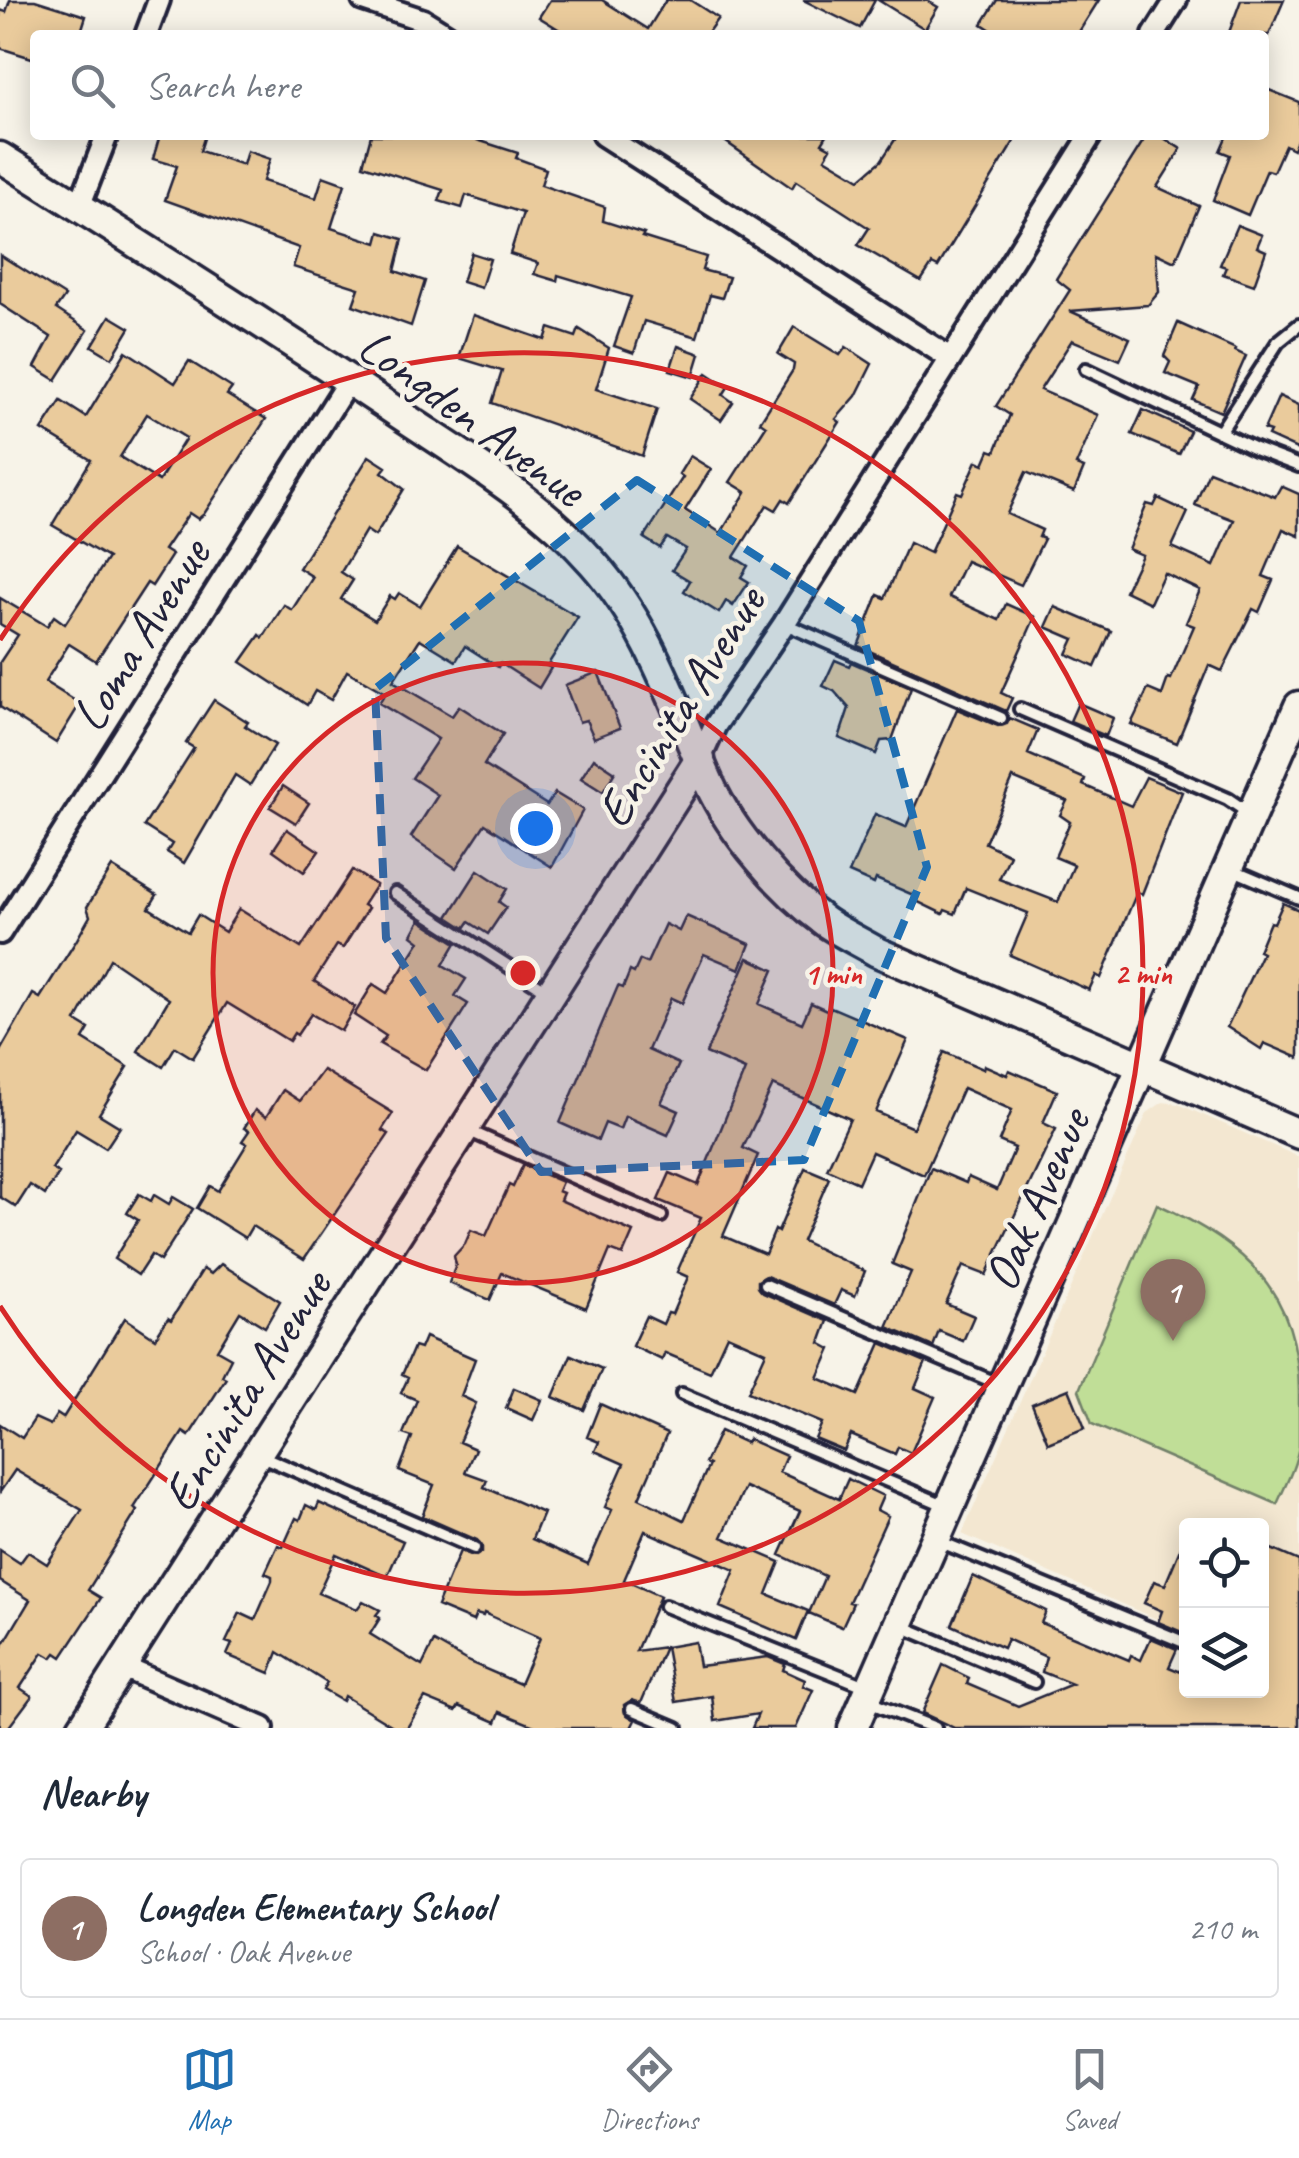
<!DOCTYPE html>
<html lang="en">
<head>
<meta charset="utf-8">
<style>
	:root { --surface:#fff; --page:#f6f6f7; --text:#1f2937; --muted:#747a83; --line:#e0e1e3; --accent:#1f6fb2 }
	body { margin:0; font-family:Caveat,sans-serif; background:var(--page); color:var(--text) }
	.controls { position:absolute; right:30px; bottom:30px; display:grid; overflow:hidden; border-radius:10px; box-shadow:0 5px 25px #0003 }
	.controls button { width:90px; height:90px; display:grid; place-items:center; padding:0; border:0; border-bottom:2px solid var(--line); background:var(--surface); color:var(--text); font:50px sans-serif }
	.you { position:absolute; left:535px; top:828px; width:35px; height:35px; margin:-25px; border:8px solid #fff; border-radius:50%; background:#1a73e8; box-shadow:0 0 0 15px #1a73e833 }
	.badge { display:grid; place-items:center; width:65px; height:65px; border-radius:50%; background:var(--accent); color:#fff; font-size:32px; font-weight:700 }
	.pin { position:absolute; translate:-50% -82px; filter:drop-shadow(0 2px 5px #0008) }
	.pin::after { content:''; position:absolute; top:52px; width:35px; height:30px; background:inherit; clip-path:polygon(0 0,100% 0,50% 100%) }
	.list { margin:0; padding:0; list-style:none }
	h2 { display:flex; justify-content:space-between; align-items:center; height:130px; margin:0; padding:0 40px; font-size:42px }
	h2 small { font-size:32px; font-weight:400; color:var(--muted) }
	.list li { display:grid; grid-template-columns:65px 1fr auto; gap:30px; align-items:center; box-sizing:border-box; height:140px; margin:0 20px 20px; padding:0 20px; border:2px solid var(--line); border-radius:10px }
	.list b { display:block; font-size:38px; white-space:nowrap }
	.list p { margin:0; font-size:32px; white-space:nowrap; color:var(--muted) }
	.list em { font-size:32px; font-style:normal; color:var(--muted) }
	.icon { flex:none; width:55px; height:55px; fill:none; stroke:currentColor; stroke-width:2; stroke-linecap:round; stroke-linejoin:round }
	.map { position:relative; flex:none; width:1299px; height:1728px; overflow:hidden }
	.search { position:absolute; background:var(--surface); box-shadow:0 5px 25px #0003; left:30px; right:30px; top:30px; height:110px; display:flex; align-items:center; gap:25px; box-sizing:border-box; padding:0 35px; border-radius:10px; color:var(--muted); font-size:38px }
	.sheet { height:290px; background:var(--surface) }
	nav { display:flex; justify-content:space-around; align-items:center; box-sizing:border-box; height:140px; border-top:2px solid var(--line); background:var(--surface); font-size:28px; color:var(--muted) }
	nav a { display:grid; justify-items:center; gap:5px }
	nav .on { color:var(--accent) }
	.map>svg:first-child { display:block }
</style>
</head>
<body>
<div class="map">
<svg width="1299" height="1728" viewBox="0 0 1299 1728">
	<rect width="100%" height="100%" fill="#f7f3e8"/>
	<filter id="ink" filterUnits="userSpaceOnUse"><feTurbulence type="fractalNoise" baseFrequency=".01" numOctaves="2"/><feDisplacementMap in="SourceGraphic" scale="20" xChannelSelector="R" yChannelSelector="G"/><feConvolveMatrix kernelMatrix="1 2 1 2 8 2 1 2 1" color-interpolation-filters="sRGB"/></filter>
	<g filter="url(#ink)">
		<!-- built -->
		<polygon fill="#f3e7d1" points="1163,1102 1178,1104 1299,1157 1299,1728 1262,1690 1262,1526 1186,1526 1186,1632 962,1534 1147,1113"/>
		<!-- green -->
		<path fill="#c0de97" stroke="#718069" stroke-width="2.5" d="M1157 1204C1244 1243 1299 1292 1299 1392 1299 1410 1299 1429 1299 1446 1296 1466 1285 1486 1277 1504L1092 1424 1079 1390Z"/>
		<!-- building -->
		<g fill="#eacb9c" stroke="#22223b" stroke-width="2.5" fill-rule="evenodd">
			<polygon points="10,0 35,0 86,16 80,35 35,35 35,59 0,48 0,10 6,12"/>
			<polygon points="550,0 602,0 648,29 666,0 690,0 718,18 706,35 568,35 539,17"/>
			<polygon points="803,0 875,0 860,28"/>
			<polygon points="878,0 926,0 938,7 925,29"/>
			<polygon points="997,0 1099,0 1077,35 999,35 982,24"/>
			<polygon points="1241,0 1284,0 1269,35 1228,35"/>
			<polygon points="1264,88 1299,102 1299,135 1293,149 1285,145 1273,172 1267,170 1248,215 1213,200 1230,155 1220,151 1227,135 1264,135"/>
			<polygon points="160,135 205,135 200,151 243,165 247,151 270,159 263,181 316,198 323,176 345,184 331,228 377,243 380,232 403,239 395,271 425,281 411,326 353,305 359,288 293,267 299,248 165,200 177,166 153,159"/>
			<polygon points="371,135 473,135 471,138 518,153 516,158 546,169 541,185 605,207 603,221 644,234 642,237 706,257 702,270 729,277 722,298 710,295 697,337 644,321 634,353 614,346 631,297 558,275 557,281 534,274 538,263 510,254 523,213 466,195 462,208 439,201 443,190 363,165"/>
			<polygon points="716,135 827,135 822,143 831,148 825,158 860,179 881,161 898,135 1018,135 938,267 932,264 921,281 858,245 869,228 796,181 792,188"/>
			<polygon points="1147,135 1159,135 1181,149 1157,187 1199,206 1175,262 1156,253 1159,292 1148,305 1070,311 1130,338 1120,360 1072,340 1040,390 1098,415 1076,465 1084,468 1074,492 1026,472 1007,514 1042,530 1039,537 1044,539 1021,585 966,561 949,597 999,620 1006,604 1035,617 1001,693 1012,698 1006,711 858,646 878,595 885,598 909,543 930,553 957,492 962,494 977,461 984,464 990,450 995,452 1010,415 996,406 1070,290 1056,279"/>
			<polygon points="1237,225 1262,235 1257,247 1266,251 1254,285 1223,274 1226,267 1220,265"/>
			<polygon points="471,253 490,259 481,288 462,282"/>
			<polygon points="0,255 65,296 56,309 88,330 56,380 35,367 51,337 0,304"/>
			<polygon points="473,315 545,340 549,328 576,337 579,329 609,348 596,389 657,409 642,456 492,403 502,371 459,358"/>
			<polygon points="110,316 130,328 112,358 92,346"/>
			<polygon points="1178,323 1236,349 1235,351 1246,356 1221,412 1193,400 1199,387 1165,373 1170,362 1164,356"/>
			<polygon points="794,327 840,355 846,347 872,364 856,396 836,419 840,422 789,503 783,499 776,510 767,505 734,557 748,566 741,577 749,582 733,606 726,601 719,613 684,591 690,581 672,570 686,549 667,538 660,548 644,538 683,477 679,474 690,456 711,469 685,510 721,533 746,492 730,482 766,426 760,422 793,370 794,364 778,354"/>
			<polygon points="678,346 700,354 693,377 670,370"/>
			<path d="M126 351 175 383 189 361 232 388 227 395 266 419 204 514 198 519 189 513 164 550 172 555 152 586 147 583 96 661 69 644 45 682 80 704 56 743 0 707V662L18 635 0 624V598L47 626 54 616 65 624 108 558 52 525 91 460 42 430 61 401 86 417ZM147 414 186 438 159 481 120 457Z"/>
			<polygon points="707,373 728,387 723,395 733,402 721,420 690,399"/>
			<polygon points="1279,396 1299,405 1299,450 1268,436 1270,432 1264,430"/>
			<polygon points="1143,410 1190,431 1179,454 1132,434"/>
			<polygon points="369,456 386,467 382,472 404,489 375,536 366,530 341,572 353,580 341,599 375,620 390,596 395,599 399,593 420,606 457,546 578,617 547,666 551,668 539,688 500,663 498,667 465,646 456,661 420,639 393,681 452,716 459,706 503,734 484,765 547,805 555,793 583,810 552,867 485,824 456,868 411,837 438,795 412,778 438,739 379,703 385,693 347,671 331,700 315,691 307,705 241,662 260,635 263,638 284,605 292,610 313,577 299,568"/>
			<polygon points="1209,471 1275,497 1281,486 1299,494 1299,536 1283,529 1263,576 1273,580 1259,612 1253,609 1222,671 1209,665 1177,743 1131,724 1148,689 1162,695 1168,678 1171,679 1194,626 1186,623 1200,590 1164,573 1150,603 1125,591 1142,555 1128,549 1147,504 1154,506 1158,498 1188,512 1172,547 1214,566 1234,520 1195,505"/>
			<polygon points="1055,607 1111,631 1095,667 1067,654 1074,639 1046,627"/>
			<polygon points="835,660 849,666 851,662 911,688 892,740 881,741 876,754 839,738 849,708 834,691 823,686"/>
			<polygon points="598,672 620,728 594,738 586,720 579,722 565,685"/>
			<polygon points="214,700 248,722 245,726 275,745 250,785 235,775 184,863 167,852 172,844 144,826 194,748 186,743"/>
			<polygon points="1078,703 1113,718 1106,736 1070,721"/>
			<path d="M957 709 998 726 1007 724 1010 718 1038 730 1028 754 1085 779 1083 785 1131 806 1146 777 1182 792 1142 894 1137 892 1101 978 1096 975 1089 990 1010 955 1028 913 966 888 955 914 945 910 943 914 916 901 918 897 876 879 874 884 849 873 875 814 906 827ZM1013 778 1067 801 1060 815 1070 822 1055 857 1074 865 1058 902 999 879 1010 855 985 843Z"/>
			<polygon points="594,758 615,772 603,792 581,778"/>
			<polygon points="283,786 309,803 296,823 270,807"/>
			<polygon points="287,829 319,851 304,872 273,850"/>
			<polygon points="112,867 157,895 149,908 188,932 198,915 225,932 239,909 301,948 352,870 376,885 363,905 368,908 343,948 337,945 314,981 355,1007 341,1031 311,1014 297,1035 294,1033 289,1041 227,1003 193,1058 175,1047 163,1067 138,1051 169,999 110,959 76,1021 89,1029 83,1039 128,1067 99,1114 120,1127 106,1148 76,1130 52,1169 59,1173 45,1195 30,1185 16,1207 0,1197 0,1051 33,994 40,998 76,941 90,916 87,907"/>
			<polygon points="478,870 507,889 499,902 506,907 488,934 469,922 465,928 448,917"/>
			<polygon points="1283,903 1299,910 1299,1058 1264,1043 1261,1049 1227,1027 1262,953 1258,951 1270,922 1274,923"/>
			<polygon points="686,916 750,944 740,969 704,954 682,1003 671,998 648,1050 679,1064 661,1103 679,1111 668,1135 625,1116 620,1129 605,1123 598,1140 560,1123 618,986 623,988 630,971 634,973 640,960 647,963 665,924 679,931"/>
			<polygon points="420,920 456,943 443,965 466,979 455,996 468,1004 426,1070 380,1044 386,1036 354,1015 373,984 387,993 420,941 412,935"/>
			<polygon points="748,958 774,970 759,1004 802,1023 811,1003 829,1011 831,1007 908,1040 876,1112 913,1128 944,1052 983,1069 984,1065 1007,1075 1009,1070 1057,1091 1043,1123 1056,1129 986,1275 963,1266 946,1304 974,1316 963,1341 939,1331 933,1347 887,1327 911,1272 892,1264 931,1168 966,1183 968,1177 997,1190 1015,1148 999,1141 1012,1110 963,1088 924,1175 872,1152 858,1183 827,1169 850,1119 773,1085 743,1148 758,1155 723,1236 765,1254 775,1230 778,1232 805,1168 829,1178 802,1241 865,1271 855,1296 841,1290 834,1305 766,1276 758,1281 758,1287 763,1293 828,1321 820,1343 831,1349 818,1378 858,1395 881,1343 926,1362 915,1388 935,1397 911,1453 898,1447 895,1454 851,1435 844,1451 815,1439 822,1423 748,1392 766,1352 727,1335 710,1372 665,1353 662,1360 632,1346 646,1316 663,1324 668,1313 672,1314 688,1277 677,1272 701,1218 658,1200 670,1173 698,1185 745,1070 706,1053"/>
			<polygon points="323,1070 393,1113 382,1130 389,1134 304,1259 252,1226 245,1238 197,1208 210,1186 218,1191 247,1144 242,1141 249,1131 244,1128 255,1110 266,1117 283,1090 300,1101"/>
			<polygon points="523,1165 562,1182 558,1191 563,1193 560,1200 633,1232 623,1255 610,1250 586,1308 502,1273 490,1300 449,1283 456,1265 454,1256 465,1244 471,1230 486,1236 509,1185 513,1187"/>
			<polygon points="139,1194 151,1201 154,1195 169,1204 173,1197 193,1209 160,1261 151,1255 138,1275 114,1259 138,1220 127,1213"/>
			<polygon points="221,1264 280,1301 265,1327 240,1312 217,1350 231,1358 222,1376 226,1378 189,1436 183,1432 134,1508 137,1511 88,1590 101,1598 62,1657 56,1653 52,1658 43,1653 20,1688 32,1696 8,1728 0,1728 0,1650 30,1600 0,1581 0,1550 20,1563 28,1552 47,1564 82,1510 15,1470 0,1492 0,1424 22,1438 35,1418 50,1425 57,1414 63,1418 125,1318 155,1338 168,1318 171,1320 203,1269 211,1274"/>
			<polygon points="425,1337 475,1359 461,1396 476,1403 459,1442 475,1449 465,1472 487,1480 484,1487 543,1513 532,1539 588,1564 612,1510 605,1507 624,1464 595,1451 599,1442 587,1437 600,1404 667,1434 639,1498 684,1520 709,1465 705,1463 720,1431 746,1443 748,1439 786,1456 779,1472 839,1499 848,1479 883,1496 877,1510 888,1516 849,1602 853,1603 842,1627 809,1613 825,1576 780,1555 800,1511 745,1487 722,1537 780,1562 767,1594 808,1611 796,1640 720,1607 735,1570 645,1531 624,1580 660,1596 636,1651 665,1647 641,1703 632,1700 624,1705 625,1713 635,1720 631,1728 539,1728 500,1712 496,1722 459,1706 456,1711 425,1698 407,1728 396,1728 344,1696 342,1701 323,1690 327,1683 278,1652 270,1673 227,1655 232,1644 226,1642 240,1613 255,1620 272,1581 272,1576 265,1573 278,1545 283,1547 296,1518 300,1520 306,1505 316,1510 319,1503 403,1541 387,1577 336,1554 318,1593 357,1609 363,1601 380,1610 376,1615 380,1618 370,1634 422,1666 434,1642 469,1662 520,1684 540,1638 484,1613 483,1616 476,1614 473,1621 437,1606 460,1551 476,1556 482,1552 482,1546 477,1540 422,1516 434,1485 399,1471 412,1437 403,1434 417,1400 401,1393 408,1378 402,1375 414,1347 420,1349"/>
			<polygon points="571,1355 602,1369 584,1410 553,1397"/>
			<polygon points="514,1388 542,1400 533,1420 506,1408"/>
			<polygon points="1069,1389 1085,1428 1048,1443 1032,1404"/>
			<polygon points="1186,1535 1186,1627 1184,1633 1158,1622 1162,1611 1144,1603 1154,1581 1165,1585"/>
			<polygon points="1262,1545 1299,1561 1299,1728 954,1728 922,1713 943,1665 969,1678 967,1684 1018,1706 1072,1684 1042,1672 1046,1657 1007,1639 1003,1648 952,1625 973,1576 1046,1611 1041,1623 1129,1660 1131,1655 1141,1660 1151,1638 1177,1649 1169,1667 1186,1674 1186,1690 1262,1690"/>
			<polygon points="695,1642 699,1666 768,1657 785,1664 783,1670 805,1680 803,1686 813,1690 796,1728 752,1728 758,1714 715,1721 712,1696 676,1702 666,1647"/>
		</g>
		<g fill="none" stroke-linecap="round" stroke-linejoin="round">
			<!-- lane casing -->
			<g stroke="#22223b" stroke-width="18">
				<g id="lane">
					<polyline points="1086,369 1255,449 1299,466"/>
					<polyline points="1220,432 1278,342 1299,325"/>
					<polyline points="785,624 1001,718"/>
					<polyline points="1020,709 1228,799 1250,814"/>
					<polyline points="1231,869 1299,898"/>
					<polyline points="395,893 550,993"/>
					<polyline points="467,1130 661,1216"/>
					<polyline points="766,1285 1001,1385"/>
					<polyline points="682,1394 949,1507"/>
					<polyline points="259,1455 474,1548"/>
					<polyline points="936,1540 1186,1643"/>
					<polyline points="665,1606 870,1688"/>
					<polyline points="899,1625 1034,1682"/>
					<polyline points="866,1701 935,1728"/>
					<polyline points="632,1709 677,1728"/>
				</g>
			</g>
			<!-- street casing -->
			<g stroke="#22223b" stroke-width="28">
				<g id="street">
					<polyline points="363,0 423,20 447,35"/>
					<polyline points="146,35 159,0"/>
					<polyline points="1154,35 1176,0"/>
					<polyline points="603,135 950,358"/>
					<polyline points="79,207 107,135"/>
					<polyline points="700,759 715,726 784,624 1091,135"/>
					<polyline points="0,933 349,380"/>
					<polyline points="120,1666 263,1728"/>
				</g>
			</g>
			<!-- secondary casing -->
			<g stroke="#22223b" stroke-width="35">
				<g id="secondary">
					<path d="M0 157C130 239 261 321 389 407 460 455 536 498 593 563 650 627 675 707 709 783 731 832 782 891 825 922 841 933 860 942 877 952L1299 1134"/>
					<polyline points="82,1728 700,759"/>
					<polyline points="853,1728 1299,706"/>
				</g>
			</g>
			<!-- lane -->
			<use href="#lane" stroke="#f7f3e8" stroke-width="10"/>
			<!-- street -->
			<use href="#street" stroke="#f7f3e8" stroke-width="20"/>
			<!-- secondary -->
			<use href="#secondary" stroke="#f7f3e8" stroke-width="28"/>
		</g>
	</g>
	<!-- marked area -->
	<path fill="#1f6fb2" fill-opacity="0.2" stroke="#1f6fb2" stroke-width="8" stroke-dasharray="20 12" stroke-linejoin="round" d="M637 480 859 621 927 867 804 1160 541 1172 386 938 375 689Z"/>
	<!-- distance rings -->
	<circle cx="523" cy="973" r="310" fill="#d62828" fill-opacity=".12"/>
	<g fill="none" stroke="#d62828" stroke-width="5">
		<circle cx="523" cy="973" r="310"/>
		<path d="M0 640A620 620 0 1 1 0 1306"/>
	</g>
	<g text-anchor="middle" stroke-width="9" stroke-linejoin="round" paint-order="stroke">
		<!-- street labels -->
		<g font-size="50" fill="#22223b" stroke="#f7f3e8">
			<text transform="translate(473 416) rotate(36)" y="18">Longden Avenue</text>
			<text transform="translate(139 634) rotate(-58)" y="18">Loma Avenue</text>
			<text transform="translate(679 706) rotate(-58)" y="18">Encinita Avenue</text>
			<text transform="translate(1035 1199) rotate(-66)" y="18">Oak Avenue</text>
			<text transform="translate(245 1390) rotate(-58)" y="18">Encinita Avenue</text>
		</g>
	</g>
	<circle cx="523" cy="973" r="15" fill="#d62828" stroke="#f7f3e8" stroke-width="5"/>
	<g font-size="30" text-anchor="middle" font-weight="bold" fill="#d62828" stroke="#f7f3e8" stroke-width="9" stroke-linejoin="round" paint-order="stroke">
		<text x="833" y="984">1 min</text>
		<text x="1143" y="984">2 min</text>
	</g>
</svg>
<div class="controls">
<button><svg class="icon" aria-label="locate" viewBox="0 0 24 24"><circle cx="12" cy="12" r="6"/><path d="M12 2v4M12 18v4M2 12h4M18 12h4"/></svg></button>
<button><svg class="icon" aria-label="layers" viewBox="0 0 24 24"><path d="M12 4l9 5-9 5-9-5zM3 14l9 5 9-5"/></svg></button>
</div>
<div class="you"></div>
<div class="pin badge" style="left:1173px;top:1341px;background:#8d6e63">1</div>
<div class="search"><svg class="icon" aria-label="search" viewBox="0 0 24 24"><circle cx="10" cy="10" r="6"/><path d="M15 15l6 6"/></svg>Search here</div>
</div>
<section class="sheet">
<h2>Nearby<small></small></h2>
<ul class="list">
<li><span class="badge" style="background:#8d6e63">1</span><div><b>Longden Elementary School</b><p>School · Oak Avenue</p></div><em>210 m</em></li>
</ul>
</section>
<nav>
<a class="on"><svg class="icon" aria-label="map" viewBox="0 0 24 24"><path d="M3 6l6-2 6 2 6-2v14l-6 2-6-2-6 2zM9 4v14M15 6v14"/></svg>Map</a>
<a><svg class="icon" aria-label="directions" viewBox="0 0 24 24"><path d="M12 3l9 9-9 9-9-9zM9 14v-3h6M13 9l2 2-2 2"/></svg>Directions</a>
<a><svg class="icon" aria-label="saved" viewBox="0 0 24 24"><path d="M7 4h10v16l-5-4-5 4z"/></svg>Saved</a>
</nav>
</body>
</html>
